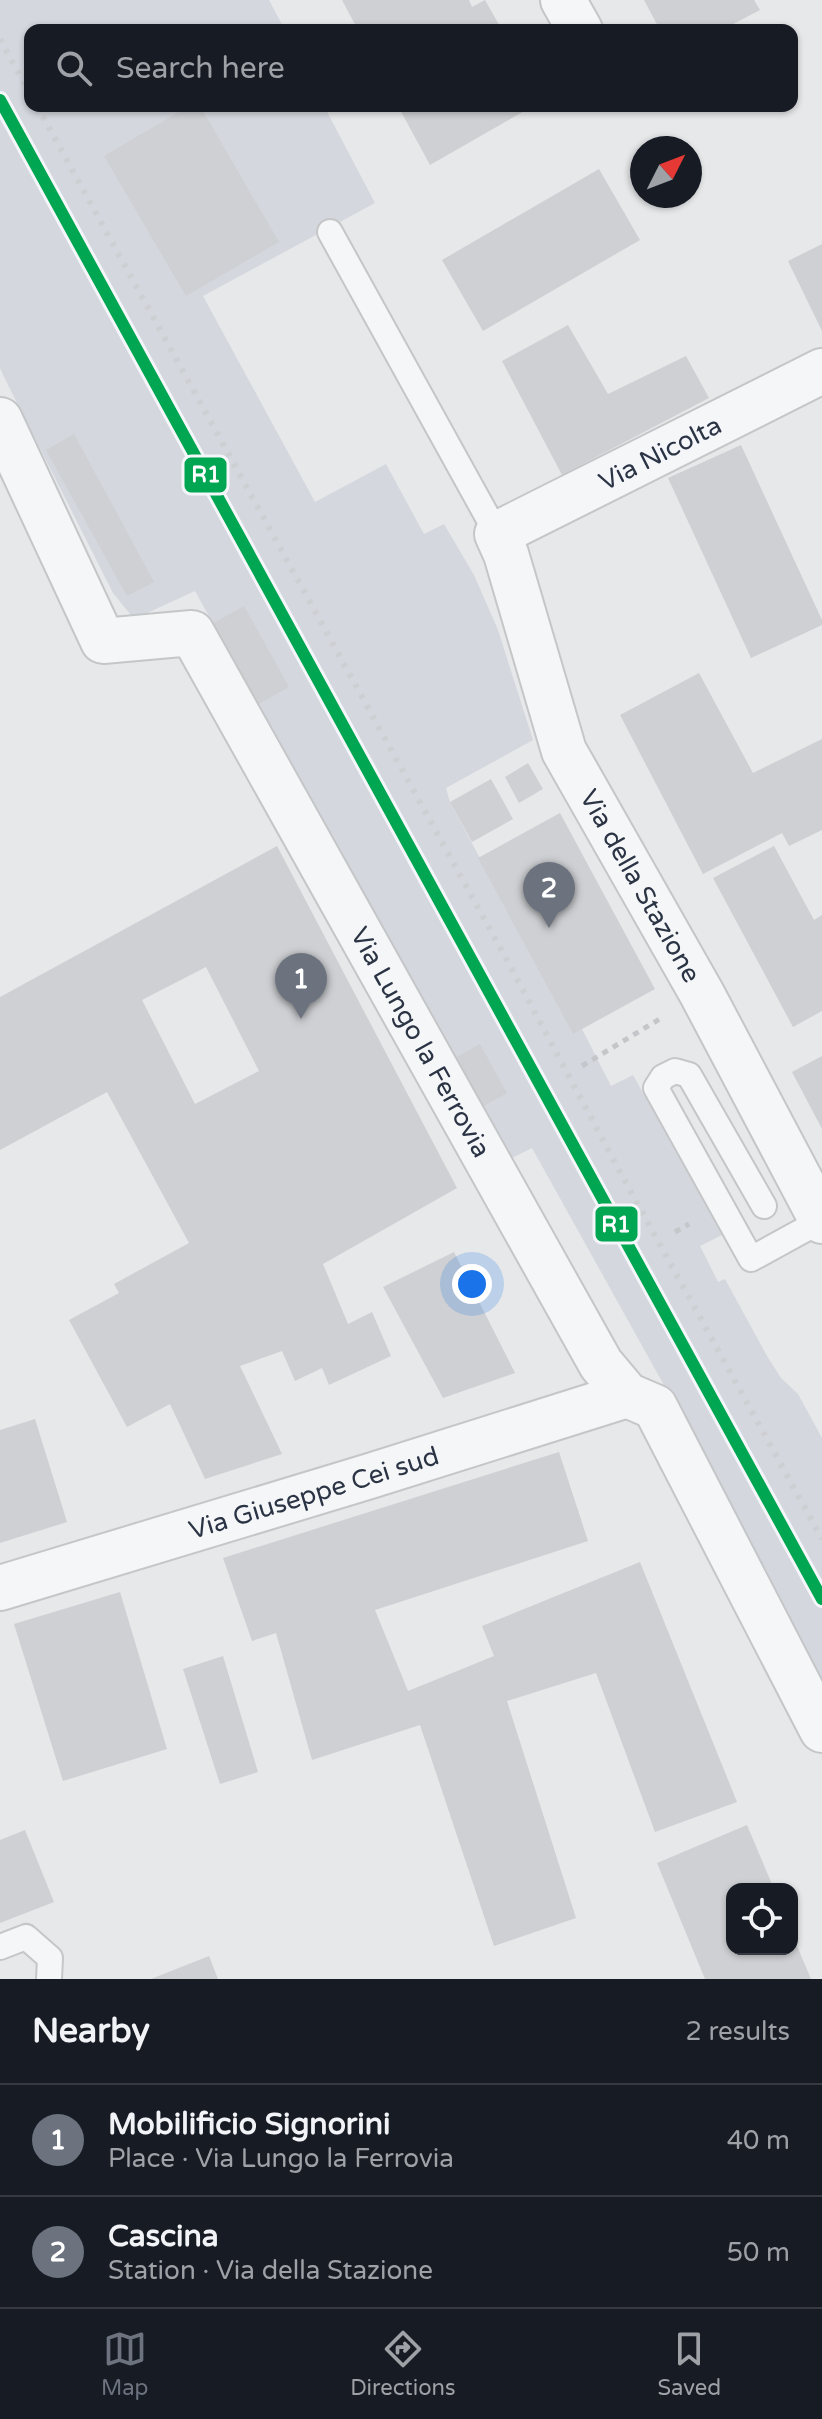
<!DOCTYPE html>
<html lang="en">
<head>
<meta charset="utf-8">
<style>
	:root { --surface:#171b24; --page:#20242c; --text:#f1f3f6; --muted:#9ea1a6; --line:#363941; --accent:#6c737f }
	body { margin:0; font-family:"Varela Round",sans-serif; background:var(--page); color:var(--text) }
	.controls { position:absolute; right:24px; bottom:24px; display:grid; overflow:hidden; border-radius:16px; box-shadow:0 2px 6px #0004 }
	.controls button { width:72px; height:72px; display:grid; place-items:center; padding:0; border:0; border-bottom:2px solid var(--line); background:var(--surface); color:var(--text); font:40px sans-serif }
	.compass { position:absolute; left:630px; top:136px; width:72px; height:72px; border-radius:50%; background:var(--surface); box-shadow:0 2px 6px #0004; rotate:48deg }
	.you { position:absolute; left:472px; top:1284px; width:28px; height:28px; margin:-20px; border:6px solid #fff; border-radius:50%; background:#1a73e8; box-shadow:0 0 0 12px #1a73e833 }
	.badge { display:grid; place-items:center; width:52px; height:52px; border-radius:50%; background:var(--accent); color:#fff; font-size:26px; font-weight:700 }
	.pin { position:absolute; translate:-50% -66px; filter:drop-shadow(0 2px 4px #0008) }
	.pin::after { content:''; position:absolute; top:42px; width:28px; height:24px; background:inherit; clip-path:polygon(0 0,100% 0,50% 100%) }
	.list { margin:0; padding:0; list-style:none }
	h2 { display:flex; justify-content:space-between; align-items:center; height:104px; margin:0; padding:0 32px; font-size:34px }
	h2 small { font-size:26px; font-weight:400; color:var(--muted) }
	.list li { display:grid; grid-template-columns:52px 1fr auto; gap:24px; align-items:center; box-sizing:border-box; height:112px; padding:0 32px; border-top:2px solid var(--line) }
	.list b { display:block; font-size:30px; white-space:nowrap }
	.list p { margin:0; font-size:26px; white-space:nowrap; color:var(--muted) }
	.list em { font-size:26px; font-style:normal; color:var(--muted) }
	.icon { flex:none; width:44px; height:44px; fill:none; stroke:currentColor; stroke-width:2; stroke-linecap:round; stroke-linejoin:round }
	.map { position:relative; flex:none; width:822px; height:1979px; overflow:hidden }
	.search { position:absolute; background:var(--surface); box-shadow:0 2px 6px #0004; left:24px; right:24px; top:24px; height:88px; display:flex; align-items:center; gap:20px; box-sizing:border-box; padding:0 28px; border-radius:16px; color:var(--muted); font-size:30px }
	.sheet { height:328px; background:var(--surface) }
	nav { display:flex; justify-content:space-around; align-items:center; box-sizing:border-box; height:112px; border-top:2px solid var(--line); background:var(--surface); font-size:22px; color:var(--muted) }
	nav a { display:grid; justify-items:center; gap:4px }
	nav .on { color:var(--accent) }
	.map>svg:first-child { display:block }
</style>
</head>
<body>
<div class="map">
<svg width="822" height="1979" viewBox="0 0 822 1979">
	<rect width="100%" height="100%" fill="#e6e8ea"/>
	<!-- built -->
	<polygon fill="#d4d7dd" points="0,0 269,0 285,30 30,30 30,106 324,106 375,203 203,296 315,502 386,464 424,534 444,524 474,575 498,630 533,740 446,788 450,802 573,1033 582,1029 611,1086 633,1075 722,1235 700,1246 718,1282 725,1279 767,1356 781,1378 798,1394 822,1438 822,1703 680,1414 532,1148 510,1159 195,591 134,619 113,593 6,381 0,368"/>
	<!-- building -->
	<g fill="#ced0d3" fill-rule="evenodd">
		<polygon points="342,0 469,0 472,7 485,0 502,30 358,30"/>
		<polygon points="644,0 754,0 760,10 722,30 660,30"/>
		<polygon points="189,106 200,106 279,242 186,296 104,156"/>
		<polygon points="398,106 533,106 430,165"/>
		<polygon points="599,169 640,240 483,331 442,260"/>
		<polygon points="822,244 822,331 788,261"/>
		<polygon points="568,325 608,394 686,356 709,398 562,475 502,361"/>
		<polygon points="74,434 154,582 127,596 46,450"/>
		<polygon points="741,445 822,620 822,625 751,658 668,478"/>
		<polygon points="244,606 289,687 257,705 212,624"/>
		<polygon points="699,673 753,773 822,739 822,830 789,846 782,833 703,874 620,715"/>
		<polygon points="528,763 543,789 519,803 505,777"/>
		<polygon points="491,779 513,819 472,842 450,802"/>
		<polygon points="560,813 655,989 573,1034 478,858"/>
		<path d="M277 846 457 1188 323 1264 348 1324 372 1312 391 1356 329 1385 322 1368 295 1381 282 1351 240 1366 282 1454 205 1479 170 1404 127 1427 69 1320 119 1293 114 1284 189 1243 107 1092 0 1150V997ZM206 967 259 1071 195 1104 142 1000Z"/>
		<polygon points="774,846 814,920 822,915 822,1011 793,1027 713,878"/>
		<polygon points="480,1044 507,1093 482,1107 455,1058"/>
		<polygon points="822,1056 822,1129 792,1072"/>
		<polygon points="454,1252 515,1373 443,1398 383,1287"/>
		<polygon points="35,1419 67,1522 0,1543 0,1430"/>
		<polygon points="559,1452 588,1541 375,1610 408,1691 494,1656 482,1626 640,1562 737,1802 655,1832 596,1673 507,1701 576,1918 494,1946 420,1725 312,1760 276,1633 252,1641 223,1558"/>
		<polygon points="120,1592 167,1749 63,1781 14,1624"/>
		<polygon points="223,1656 258,1772 220,1784 183,1669"/>
		<polygon points="747,1825 774,1889 732,1889 732,1949 792,1949 792,1934 811,1979 705,1979 657,1863"/>
		<polygon points="25,1830 54,1902 0,1923 0,1840"/>
		<polygon points="209,1956 218,1979 151,1979"/>
	</g>
	<g fill="none" stroke-linecap="round" stroke-linejoin="round">
		<!-- lane casing -->
		<g stroke="#c4c6c8" stroke-width="28">
			<g id="lane">
				<polyline points="330,232 497,534"/>
				<polyline points="764,1206 689,1075 675,1071 663,1077 656,1088 751,1259 822,1220"/>
				<polyline points="0,1947 26,1937 50,1958 49,1979"/>
			</g>
		</g>
		<!-- street casing -->
		<g stroke="#c4c6c8" stroke-width="48">
			<g id="street">
				<polyline points="563,0 580,30"/>
				<path id="s1" d="M822 371 497 534 506 554 564 751 702 994 822 1221"/>
				<path id="s2" d="M0 420 103 641 192 633 601 1364 627 1395 655 1407 822 1730"/>
				<path id="s3" d="M0 1588 370 1476 627 1395"/>
			</g>
		</g>
		<!-- path -->
		<g stroke="#c5c6ca" stroke-width="5" stroke-dasharray="6 6" stroke-linecap="butt">
			<polyline points="582,1066 663,1017"/>
			<polyline points="675,1232 689,1224"/>
		</g>
		<!-- lane -->
		<use href="#lane" stroke="#f5f6f7" stroke-width="24"/>
		<!-- street -->
		<use href="#street" stroke="#f5f6f7" stroke-width="44"/>
		<!-- rail -->
		<g stroke="#cecfd2" stroke-width="6" stroke-dasharray="4 8" stroke-linecap="butt">
			<polyline points="0,39 30,94"/>
			<polyline points="37,106 509,964 620,1172 822,1539"/>
		</g>
		<!-- rail-1 casing -->
		<g stroke="#f4f6f9" stroke-width="18">
			<polyline id="rail-1" points="0,100 822,1599"/>
		</g>
		<!-- rail-1 -->
		<use href="#rail-1" stroke="#00a651" stroke-width="12"/>
	</g>
	<g text-anchor="middle" stroke-width="6" stroke-linejoin="round" paint-order="stroke">
		<!-- street labels -->
		<g font-size="26" fill="#2b3445" stroke="#f4f6f9">
			<text transform="translate(660 453) rotate(-27)" y="9">Via Nicolta</text>
			<text dy="9" stroke="none"><textPath href="#s1" startOffset="746">Via della Stazione</textPath></text>
			<text dy="9" stroke="none"><textPath href="#s2" startOffset="802">Via Lungo la Ferrovia</textPath></text>
			<text dy="9" stroke="none"><textPath href="#s3" startOffset="328">Via Giuseppe Cei sud</textPath></text>
		</g>
	</g>
	<g stroke="#f4f6f9" stroke-width="3">
		<rect x="183" y="456" width="45" height="38" rx="8" fill="#00a651"/>
		<rect x="594" y="1205" width="45" height="38" rx="8" fill="#00a651"/>
	</g>
	<g font-size="22" text-anchor="middle" font-weight="bold" fill="#fff">
		<text x="206" y="482">R1</text>
		<text x="616" y="1232">R1</text>
	</g>
</svg>
<div class="controls">
<button><svg class="icon" aria-label="locate" viewBox="0 0 24 24"><circle cx="12" cy="12" r="6"/><path d="M12 2v4M12 18v4M2 12h4M18 12h4"/></svg></button>
</div>
<svg class="compass" viewBox="-18 -18 36 36"><path d="M0-13l5 13h-10z" fill="#e53935"/><path d="M0 13l5-13h-10z" fill="#9ea1a6"/></svg>
<div class="you"></div>
<div class="pin badge" style="left:301px;top:1019px">1</div>
<div class="pin badge" style="left:549px;top:928px">2</div>
<div class="search"><svg class="icon" aria-label="search" viewBox="0 0 24 24"><circle cx="10" cy="10" r="6"/><path d="M15 15l6 6"/></svg>Search here</div>
</div>
<section class="sheet">
<h2>Nearby<small>2 results</small></h2>
<ul class="list">
<li><span class="badge">1</span><div><b>Mobilificio Signorini</b><p>Place · Via Lungo la Ferrovia</p></div><em>40 m</em></li>
<li><span class="badge">2</span><div><b>Cascina</b><p>Station · Via della Stazione</p></div><em>50 m</em></li>
</ul>
</section>
<nav>
<a class="on"><svg class="icon" aria-label="map" viewBox="0 0 24 24"><path d="M3 6l6-2 6 2 6-2v14l-6 2-6-2-6 2zM9 4v14M15 6v14"/></svg>Map</a>
<a><svg class="icon" aria-label="directions" viewBox="0 0 24 24"><path d="M12 3l9 9-9 9-9-9zM9 14v-3h6M13 9l2 2-2 2"/></svg>Directions</a>
<a><svg class="icon" aria-label="saved" viewBox="0 0 24 24"><path d="M7 4h10v16l-5-4-5 4z"/></svg>Saved</a>
</nav>
</body>
</html>
